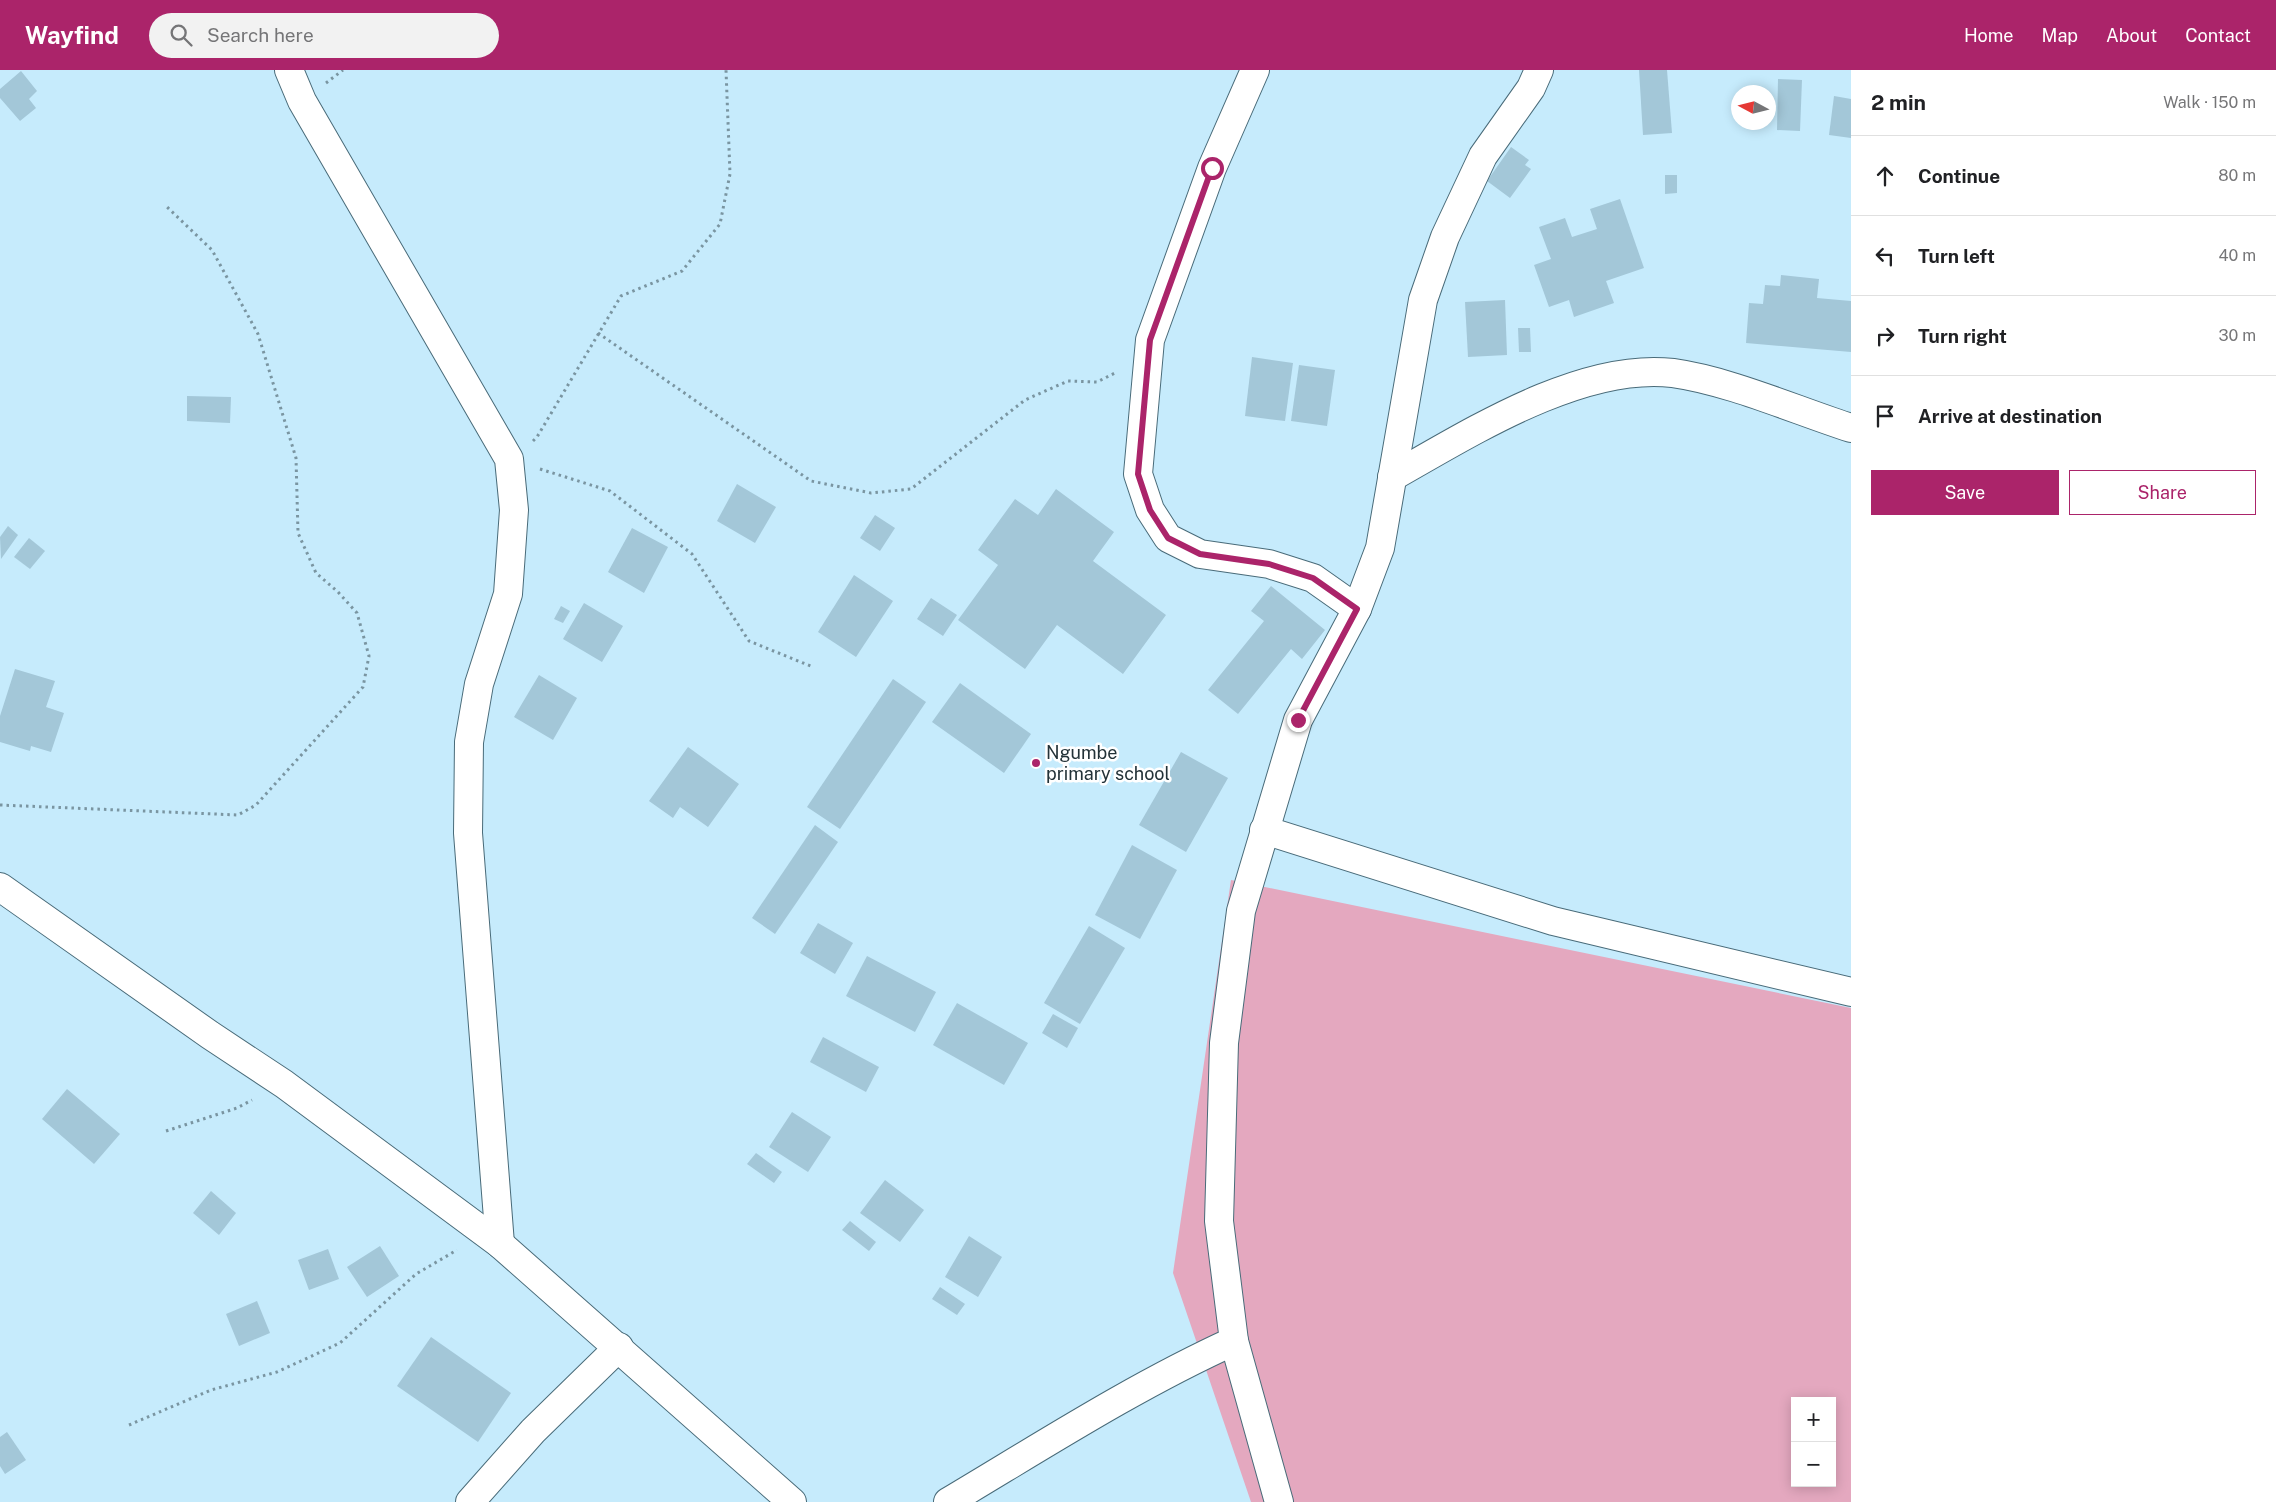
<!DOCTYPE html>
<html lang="en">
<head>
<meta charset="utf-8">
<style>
	:root { --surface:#fff; --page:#f2f2f2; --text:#202124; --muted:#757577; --line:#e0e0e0; --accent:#ab246a }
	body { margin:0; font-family:"Public Sans",sans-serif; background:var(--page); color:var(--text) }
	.controls { position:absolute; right:15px; bottom:15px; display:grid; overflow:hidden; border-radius:0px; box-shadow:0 2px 12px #0003 }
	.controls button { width:45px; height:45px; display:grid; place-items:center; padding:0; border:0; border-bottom:1px solid var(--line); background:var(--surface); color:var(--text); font:25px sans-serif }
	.compass { position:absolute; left:1731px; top:15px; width:45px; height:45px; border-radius:50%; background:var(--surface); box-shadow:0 2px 12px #0003; rotate:277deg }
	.stop { position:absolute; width:15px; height:15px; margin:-11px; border:4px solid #ab246a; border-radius:50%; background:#fff }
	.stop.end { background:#ab246a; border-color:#fff; box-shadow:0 1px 5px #0008 }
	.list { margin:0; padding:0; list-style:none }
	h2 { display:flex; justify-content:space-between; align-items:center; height:65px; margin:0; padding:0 20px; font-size:21px }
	h2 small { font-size:16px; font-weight:400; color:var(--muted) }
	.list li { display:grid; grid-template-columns:32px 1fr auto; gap:15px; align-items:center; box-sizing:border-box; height:80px; padding:0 20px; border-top:1px solid var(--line) }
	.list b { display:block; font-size:19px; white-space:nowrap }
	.list em { font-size:16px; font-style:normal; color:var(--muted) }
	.actions { display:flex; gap:10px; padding:15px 20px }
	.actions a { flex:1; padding:11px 0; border:1px solid var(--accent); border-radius:0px; text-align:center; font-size:18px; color:var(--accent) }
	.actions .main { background:var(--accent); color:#fff }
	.icon { flex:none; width:28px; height:28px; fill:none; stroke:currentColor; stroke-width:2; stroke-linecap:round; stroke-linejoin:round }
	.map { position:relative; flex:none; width:1851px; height:1432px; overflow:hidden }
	header { display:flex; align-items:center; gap:30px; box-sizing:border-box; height:70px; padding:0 25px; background:var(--accent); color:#fff }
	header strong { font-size:24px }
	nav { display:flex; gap:28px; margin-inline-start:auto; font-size:18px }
	.search { width:350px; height:45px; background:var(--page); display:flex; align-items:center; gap:12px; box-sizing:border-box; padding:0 18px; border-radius:28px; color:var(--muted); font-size:19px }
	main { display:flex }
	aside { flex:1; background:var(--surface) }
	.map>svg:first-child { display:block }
</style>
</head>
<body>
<header>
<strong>Wayfind</strong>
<div class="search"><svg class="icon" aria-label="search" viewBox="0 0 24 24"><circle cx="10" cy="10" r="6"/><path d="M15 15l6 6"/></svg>Search here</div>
<nav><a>Home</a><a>Map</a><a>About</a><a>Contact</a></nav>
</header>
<main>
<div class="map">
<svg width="1851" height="1432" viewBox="0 0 1851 1432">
	<rect width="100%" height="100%" fill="#c6ebfc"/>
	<!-- green -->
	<path fill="#e4a8bf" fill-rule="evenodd" d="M1231 810 1851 938V1432H1251L1173 1203ZM1795 1331H1832V1413H1795Z"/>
	<!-- building -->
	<g fill="#a3c7d8">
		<polygon points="1639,0 1667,0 1672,63 1643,65"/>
		<polygon points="21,1 37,21 29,29 36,38 20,51 0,28 0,19"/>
		<polygon points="1778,9 1802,10 1800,61 1777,60"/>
		<polygon points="1834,26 1851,29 1851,68 1829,65"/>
		<polygon points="1511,77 1529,90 1525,95 1531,99 1510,128 1487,111"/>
		<polygon points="1665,105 1677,105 1677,123 1665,124"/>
		<polygon points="1620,129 1644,198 1606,211 1614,233 1574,247 1569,230 1549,237 1534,195 1551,189 1539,157 1565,148 1572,167 1597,159 1590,139"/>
		<polygon points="1781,205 1819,209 1817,228 1851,231 1851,282 1746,273 1749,233 1763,234 1765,215 1780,216"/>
		<polygon points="1505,230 1507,285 1468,287 1465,232"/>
		<polygon points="1518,258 1530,258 1531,282 1519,282"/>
		<polygon points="1252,287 1293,293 1285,351 1245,346"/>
		<polygon points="1299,295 1335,300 1327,356 1291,351"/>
		<polygon points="187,326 231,327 230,353 187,351"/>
		<polygon points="737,414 776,437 755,473 717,451"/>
		<polygon points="1056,419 1114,462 1093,491 1166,545 1123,604 1057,555 1025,599 958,550 998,495 978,480 1015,429 1038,445"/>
		<polygon points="875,445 895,458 880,481 860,468"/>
		<polygon points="8,456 18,465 1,489 0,467"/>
		<polygon points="632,458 668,477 644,523 608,502"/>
		<polygon points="29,468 45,481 30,499 14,487"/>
		<polygon points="854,505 893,531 856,587 818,562"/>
		<polygon points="1271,516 1325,560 1302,589 1291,579 1238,644 1208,620 1264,551 1251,541"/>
		<polygon points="931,528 957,545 943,566 917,549"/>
		<polygon points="584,533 623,556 602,592 563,569"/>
		<polygon points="561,536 570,541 563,553 554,549"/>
		<polygon points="15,599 55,611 46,637 64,643 51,682 31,676 30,681 0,672 0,646"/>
		<polygon points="539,605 577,628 553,670 514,647"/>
		<polygon points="893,609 926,632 840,759 807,737"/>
		<polygon points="960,613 1031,664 1004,703 932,652"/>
		<polygon points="688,677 739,714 708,757 680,737 673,748 649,731"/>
		<polygon points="1181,682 1228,708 1186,782 1139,755"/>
		<polygon points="815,755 838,772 775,864 752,848"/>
		<polygon points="1132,775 1177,800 1140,869 1095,845"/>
		<polygon points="818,853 853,873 835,904 800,883"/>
		<polygon points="1089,856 1125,878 1080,954 1044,933"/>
		<polygon points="867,886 936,922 915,962 846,926"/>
		<polygon points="957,933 1028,973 1004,1015 933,975"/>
		<polygon points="1053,944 1078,958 1067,978 1042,963"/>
		<polygon points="823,967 879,997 866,1022 810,992"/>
		<polygon points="67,1019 120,1064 94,1094 42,1049"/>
		<polygon points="792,1042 831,1067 808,1102 769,1077"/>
		<polygon points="756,1083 782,1102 774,1113 747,1094"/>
		<polygon points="885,1110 924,1140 900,1172 860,1143"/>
		<polygon points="211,1121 236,1143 219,1165 193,1143"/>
		<polygon points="850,1151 876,1172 869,1181 842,1160"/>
		<polygon points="969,1166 1002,1187 978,1227 945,1207"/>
		<polygon points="380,1176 399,1206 367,1227 347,1197"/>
		<polygon points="328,1179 339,1209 309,1220 298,1190"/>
		<polygon points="940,1217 965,1234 957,1245 932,1229"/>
		<polygon points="257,1231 270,1263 239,1276 226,1244"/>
		<polygon points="431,1267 511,1323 478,1372 397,1316"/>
		<polygon points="7,1362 26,1390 5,1404 0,1396 0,1367"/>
	</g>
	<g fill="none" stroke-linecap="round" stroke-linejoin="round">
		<!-- minor casing -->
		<g stroke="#496b79" stroke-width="30">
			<g id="minor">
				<polyline points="289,0 302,31 509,389 514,440 508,524 479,614 469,672 468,763 500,1174"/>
				<polyline points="1255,0 1212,98 1150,270 1138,404 1150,440 1168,468 1200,484 1269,494 1313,508 1357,539"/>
				<path d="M1392 407C1470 363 1581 292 1673 303 1730 311 1795 340 1851 358"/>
				<polyline points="1264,760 1553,851 1851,922"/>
				<polyline points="0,817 210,965 284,1014 500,1174 792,1432"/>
				<polyline points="1234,1271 1279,1432"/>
				<polyline points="470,1432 533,1361 619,1277"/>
				<path d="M948 1432C1042 1376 1135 1316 1234 1271L1219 1151 1224 973 1241 841 1298 650 1357 539 1380 478 1423 230 1445 167 1483 86 1531 18 1539 0"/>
			</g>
		</g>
		<!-- path -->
		<g stroke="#7a95a1" stroke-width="3" stroke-dasharray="2.5 4" stroke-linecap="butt">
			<polyline points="326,13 343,0"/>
			<polyline points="598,263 811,411 871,423 911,419 1025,330 1068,311 1097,312 1117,302"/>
			<polyline points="533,371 537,367 621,226 682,201 720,154 730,104 726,0"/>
			<polyline points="540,399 610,421 692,484 749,571 813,597"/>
			<polyline points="0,735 238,745 256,735 363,617 369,586 357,543 338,522 316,503 298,463 296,388 258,264 212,180 167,137"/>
			<polyline points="166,1061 237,1038 252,1030"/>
			<polyline points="129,1355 211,1320 277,1302 340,1273 416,1204 457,1180"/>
		</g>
		<!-- minor -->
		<use href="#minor" stroke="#fff" stroke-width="28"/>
	</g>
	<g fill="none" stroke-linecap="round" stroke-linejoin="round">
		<!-- route -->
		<polyline stroke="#ab246a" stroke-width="6" points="1212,98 1150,270 1138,404 1150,440 1168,468 1200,484 1269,494 1313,508 1357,539 1298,650"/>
	</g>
	<!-- markers -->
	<circle fill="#ab246a" stroke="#fff" stroke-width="2" cx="1036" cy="693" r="5"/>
	<g text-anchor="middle" stroke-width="5" stroke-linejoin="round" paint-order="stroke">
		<!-- poi labels -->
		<g font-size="18" fill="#233238" stroke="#fff" text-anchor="start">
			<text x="1046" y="689">Ngumbe<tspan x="1046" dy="21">primary school</tspan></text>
		</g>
	</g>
</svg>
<div class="controls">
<button>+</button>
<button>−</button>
</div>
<svg class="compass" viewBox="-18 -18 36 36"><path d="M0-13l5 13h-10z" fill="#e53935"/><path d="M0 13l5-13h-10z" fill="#757577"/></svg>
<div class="stop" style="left:1212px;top:98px"></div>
<div class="stop end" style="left:1298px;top:650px"></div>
</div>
<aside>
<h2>2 min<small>Walk · 150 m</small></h2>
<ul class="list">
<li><svg class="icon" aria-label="ahead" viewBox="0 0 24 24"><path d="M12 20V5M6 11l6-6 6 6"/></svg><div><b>Continue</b></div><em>80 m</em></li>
<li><svg class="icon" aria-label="left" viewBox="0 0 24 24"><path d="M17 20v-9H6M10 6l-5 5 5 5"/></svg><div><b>Turn left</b></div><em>40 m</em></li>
<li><svg class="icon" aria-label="right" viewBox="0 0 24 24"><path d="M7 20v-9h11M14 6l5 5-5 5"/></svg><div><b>Turn right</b></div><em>30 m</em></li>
<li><svg class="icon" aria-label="arrive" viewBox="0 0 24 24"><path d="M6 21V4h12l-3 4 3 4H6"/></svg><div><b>Arrive at destination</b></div></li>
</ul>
<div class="actions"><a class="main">Save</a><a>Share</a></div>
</aside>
</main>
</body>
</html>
